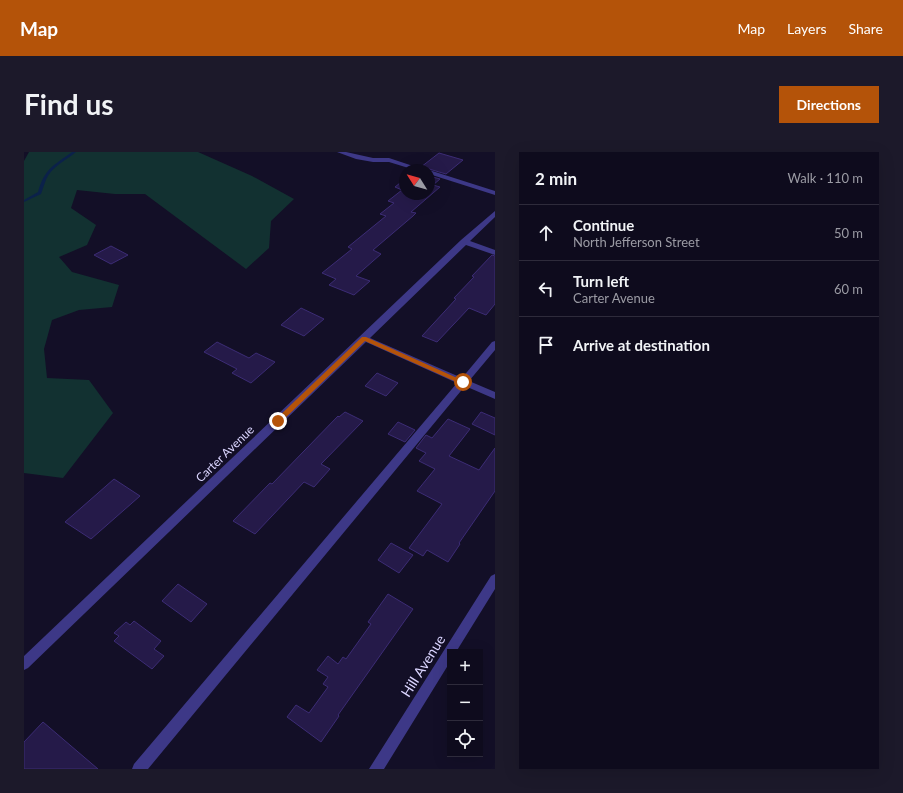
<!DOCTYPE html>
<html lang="en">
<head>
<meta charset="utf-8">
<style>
	:root { --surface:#0e0b1d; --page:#1c192a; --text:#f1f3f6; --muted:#9b9ba4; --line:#2e2b3b; --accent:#b45309 }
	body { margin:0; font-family:Lato,sans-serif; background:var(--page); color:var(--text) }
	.controls { position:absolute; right:12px; bottom:12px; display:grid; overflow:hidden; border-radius:0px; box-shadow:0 4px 16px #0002 }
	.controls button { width:36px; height:36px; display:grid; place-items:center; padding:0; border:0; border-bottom:1px solid var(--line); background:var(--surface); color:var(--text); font:20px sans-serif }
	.compass { position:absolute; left:375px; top:12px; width:36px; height:36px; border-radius:50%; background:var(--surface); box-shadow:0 4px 16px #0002; rotate:307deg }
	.stop { position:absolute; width:12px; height:12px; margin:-9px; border:3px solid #b45309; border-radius:50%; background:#fff }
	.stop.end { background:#b45309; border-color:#fff; box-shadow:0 1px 4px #0008 }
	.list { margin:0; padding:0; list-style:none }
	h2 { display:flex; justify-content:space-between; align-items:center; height:52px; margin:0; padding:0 16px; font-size:17px }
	h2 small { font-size:13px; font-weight:400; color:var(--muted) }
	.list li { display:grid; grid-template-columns:26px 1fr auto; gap:12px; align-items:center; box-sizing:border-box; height:56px; padding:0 16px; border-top:1px solid var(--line) }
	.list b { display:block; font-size:15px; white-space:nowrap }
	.list p { margin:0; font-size:13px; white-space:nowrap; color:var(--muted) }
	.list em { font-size:13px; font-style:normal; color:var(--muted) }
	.icon { flex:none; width:22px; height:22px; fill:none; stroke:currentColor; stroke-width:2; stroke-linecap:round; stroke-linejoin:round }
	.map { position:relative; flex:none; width:471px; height:617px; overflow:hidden; border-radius:0px }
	header { display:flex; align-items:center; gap:24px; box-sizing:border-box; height:56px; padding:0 20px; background:var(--accent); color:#fff }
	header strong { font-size:19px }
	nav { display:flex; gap:22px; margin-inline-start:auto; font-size:14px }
	.intro { display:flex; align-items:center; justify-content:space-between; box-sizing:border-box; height:96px; padding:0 24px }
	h1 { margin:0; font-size:28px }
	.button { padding:10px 18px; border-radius:0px; background:var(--accent); color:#fff; font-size:14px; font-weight:700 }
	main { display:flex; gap:24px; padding:0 24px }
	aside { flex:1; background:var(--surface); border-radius:0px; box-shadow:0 4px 16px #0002 }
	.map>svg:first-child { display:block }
</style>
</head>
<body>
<header>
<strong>Map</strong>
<nav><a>Map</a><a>Layers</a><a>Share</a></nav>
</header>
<div class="intro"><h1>Find us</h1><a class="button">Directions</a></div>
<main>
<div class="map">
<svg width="471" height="617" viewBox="0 0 471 617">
	<rect width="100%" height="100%" fill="#130f27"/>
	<!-- green -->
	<polygon fill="#123131" points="5,0 174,0 228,24 270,47 247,69 245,96 222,117 121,42 91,42 53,38 47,56 72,73 63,93 35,105 48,120 95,133 88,155 55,158 28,168 20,197 23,226 65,228 89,261 39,326 0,321 0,9"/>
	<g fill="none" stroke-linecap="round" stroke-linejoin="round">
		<!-- stream -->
		<path fill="#0b214a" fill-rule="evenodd" d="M48 0H52C44 7 33 12 26 21 21 27 20 35 17 42L0 50V48L14 40C21 16 29 14 48 0Z"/>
	</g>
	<!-- building -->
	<g fill="#251a49" stroke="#3c2c75">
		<polygon points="415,1 439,8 422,22 405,17 402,18 397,15"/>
		<polygon points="405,24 416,27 409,33 416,35 387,60 392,61 389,64 349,98 357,102 332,124 346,129 330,143 305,133 312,127 298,121 328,97 324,95 362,64 356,62 370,51 364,49 378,38 371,35 381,27 381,42 405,42"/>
		<polygon points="87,94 104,103 87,112 70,103"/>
		<polygon points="468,103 471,104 471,152 462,163 445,156 413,190 398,184 432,147 430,146 450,125 448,124"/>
		<polygon points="277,156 300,167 280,184 257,173"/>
		<polygon points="193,190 225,206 232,201 251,210 227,231 208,221 213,217 180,200"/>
		<polygon points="353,221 374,231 362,244 341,234"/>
		<polygon points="321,260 339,269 297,312 306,317 290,335 280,330 231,382 209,369 246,331 248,332 314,264 315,265"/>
		<polygon points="457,260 471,266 471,283 448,272"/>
		<polygon points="424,267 446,277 425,304 455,318 471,296 471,339 435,391 436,392 424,410 403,398 399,404 385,396 418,352 393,339 411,317 395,309 402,301 392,296 402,283 408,286"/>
		<polygon points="374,270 391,278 381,290 364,282"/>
		<polygon points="90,327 116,344 67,387 41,370"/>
		<polygon points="367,391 389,403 375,421 354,408"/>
		<polygon points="154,432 183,452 167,470 138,449"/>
		<polygon points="364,442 389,457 314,563 315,564 297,590 263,565 272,553 285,561 304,535 299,532 304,525 293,518 304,504 314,512 319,505 322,507 347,472 344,470"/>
		<polygon points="110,469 137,489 130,497 140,504 128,517 90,489 95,484 90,481 102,470 106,473"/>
		<polygon points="19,570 74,617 0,617 0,590"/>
	</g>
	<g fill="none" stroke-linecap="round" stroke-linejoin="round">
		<!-- minor -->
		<g fill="#3d3887" fill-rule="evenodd">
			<polygon points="313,0 322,0 349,6 365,6 401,18 391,18 365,10 349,10 332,7"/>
			<polygon points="405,18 471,39 471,43 405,22"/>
			<polygon points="471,59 471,65 446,89 471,98 471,103 442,93 346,186 438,226 468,190 471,189 471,198 445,229 471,240 471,247 441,234 124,617 108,617 110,612 433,231 342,190 4,516 0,518 0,504 437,88"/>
			<polygon points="471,422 471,437 432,500 426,500 426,510 360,617 345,617 467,424"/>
		</g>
	</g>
	<!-- route -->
	<polygon fill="#b45309" points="338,185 342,185 442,230 437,232 341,189 256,271 251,271 251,268"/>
	<g text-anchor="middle" stroke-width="3.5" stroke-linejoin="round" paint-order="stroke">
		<!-- street labels -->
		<g font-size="12" fill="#dbd5ff" stroke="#130f27">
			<text transform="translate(201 302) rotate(-44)" y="4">Carter Avenue</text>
		</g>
		<!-- near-street labels -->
		<g font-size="14" fill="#dbd5ff" stroke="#130f27">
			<text transform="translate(399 514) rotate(-58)" y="5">Hill Avenue</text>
		</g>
	</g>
</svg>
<div class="controls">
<button>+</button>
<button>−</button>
<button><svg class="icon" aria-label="locate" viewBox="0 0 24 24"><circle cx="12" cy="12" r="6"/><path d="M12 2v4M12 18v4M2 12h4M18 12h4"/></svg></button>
</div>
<svg class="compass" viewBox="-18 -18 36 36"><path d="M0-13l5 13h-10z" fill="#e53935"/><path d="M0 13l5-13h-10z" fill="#9b9ba4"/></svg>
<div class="stop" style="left:439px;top:230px"></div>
<div class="stop end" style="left:254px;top:269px"></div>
</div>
<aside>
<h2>2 min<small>Walk · 110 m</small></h2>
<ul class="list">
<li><svg class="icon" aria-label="ahead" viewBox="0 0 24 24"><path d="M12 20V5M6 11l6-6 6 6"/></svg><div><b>Continue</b><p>North Jefferson Street</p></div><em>50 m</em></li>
<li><svg class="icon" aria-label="left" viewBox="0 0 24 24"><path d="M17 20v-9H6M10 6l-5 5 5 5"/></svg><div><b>Turn left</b><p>Carter Avenue</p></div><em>60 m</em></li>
<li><svg class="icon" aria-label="arrive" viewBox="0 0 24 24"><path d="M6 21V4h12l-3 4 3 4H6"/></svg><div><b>Arrive at destination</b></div></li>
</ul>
</aside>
</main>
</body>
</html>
